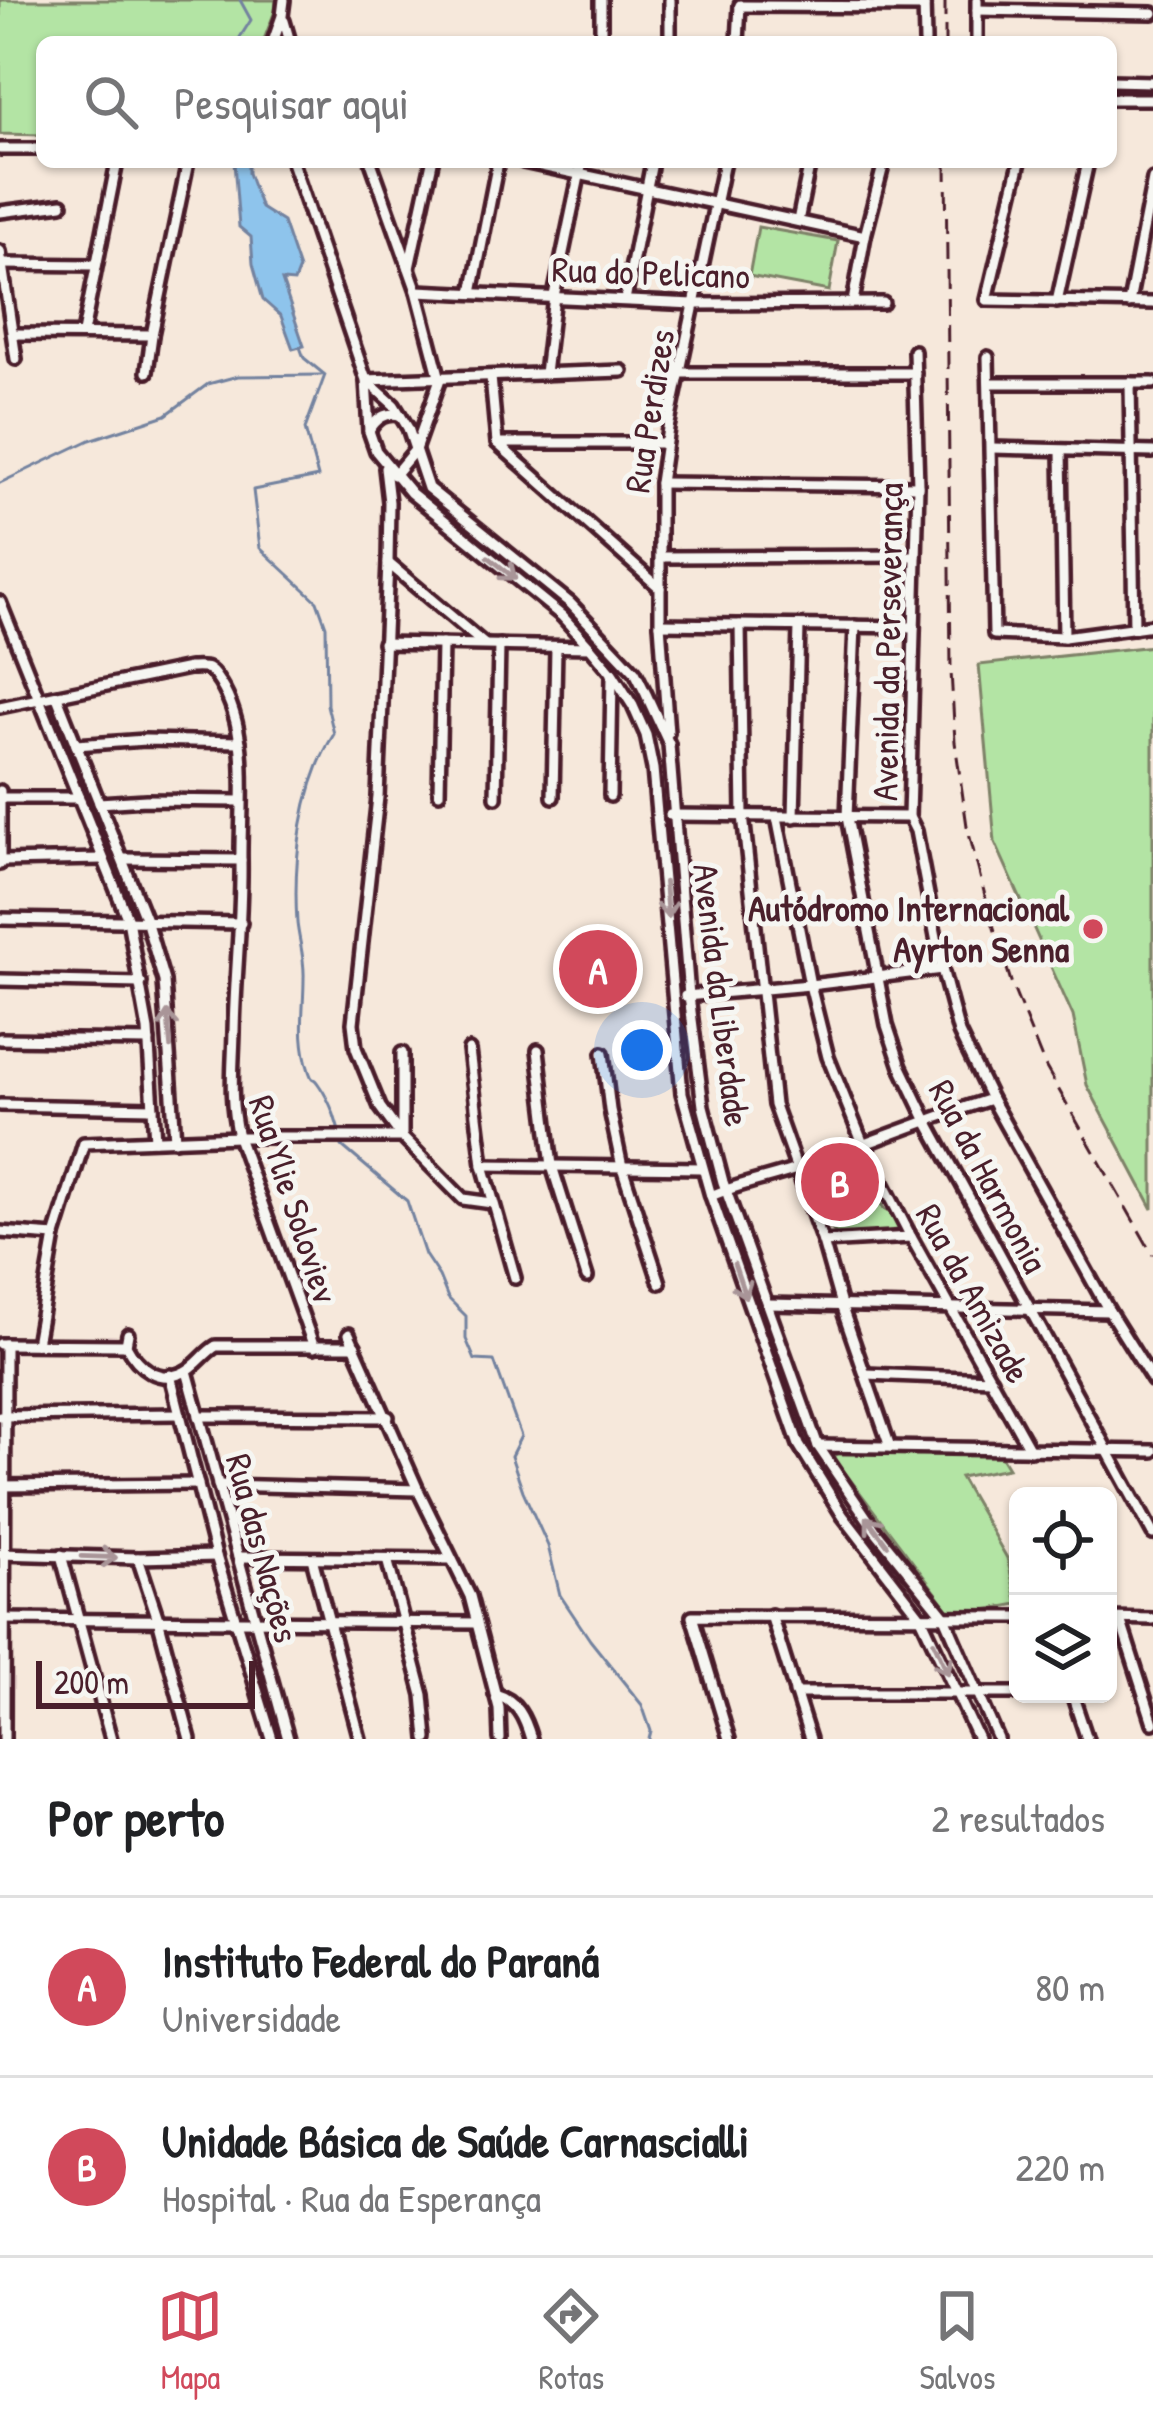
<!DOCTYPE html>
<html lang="pt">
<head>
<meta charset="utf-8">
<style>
	:root { --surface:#fff; --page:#f2f2f2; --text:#202124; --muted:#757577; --line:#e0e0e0; --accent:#d1495b }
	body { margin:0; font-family:"Patrick Hand",sans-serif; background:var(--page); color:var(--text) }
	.controls { position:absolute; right:36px; bottom:36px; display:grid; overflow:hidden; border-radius:18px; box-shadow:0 3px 9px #0004 }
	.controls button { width:108px; height:108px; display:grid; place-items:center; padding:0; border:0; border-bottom:3px solid var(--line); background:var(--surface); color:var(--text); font:60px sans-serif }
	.scale { position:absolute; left:36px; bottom:30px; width:219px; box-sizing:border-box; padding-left:12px; border:6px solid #4a1f2b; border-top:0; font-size:33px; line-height:42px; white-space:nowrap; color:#4a1f2b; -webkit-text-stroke:9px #f6f6f2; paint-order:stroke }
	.you { position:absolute; left:642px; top:1050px; width:42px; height:42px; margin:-30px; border:9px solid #fff; border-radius:50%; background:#1a73e8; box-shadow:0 0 0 18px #1a73e833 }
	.badge { display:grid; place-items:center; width:78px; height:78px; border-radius:50%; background:var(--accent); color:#fff; font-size:39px; font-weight:700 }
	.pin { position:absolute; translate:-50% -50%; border:6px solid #fff; box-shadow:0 3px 12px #0006 }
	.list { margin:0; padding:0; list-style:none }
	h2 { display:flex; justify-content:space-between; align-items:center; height:156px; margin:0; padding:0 48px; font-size:51px }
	h2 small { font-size:39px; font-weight:400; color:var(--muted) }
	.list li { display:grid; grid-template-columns:78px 1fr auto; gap:36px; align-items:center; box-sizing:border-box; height:180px; padding:0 48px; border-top:3px solid var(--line) }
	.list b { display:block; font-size:45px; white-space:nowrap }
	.list p { margin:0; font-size:39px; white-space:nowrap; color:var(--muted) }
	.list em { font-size:39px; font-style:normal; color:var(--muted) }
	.icon { flex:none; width:66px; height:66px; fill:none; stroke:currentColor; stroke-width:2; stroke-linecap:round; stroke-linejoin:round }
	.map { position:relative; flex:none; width:1153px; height:1739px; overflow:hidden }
	.search { position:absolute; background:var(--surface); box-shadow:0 3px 9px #0004; left:36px; right:36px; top:36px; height:132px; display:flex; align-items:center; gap:30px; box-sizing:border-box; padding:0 42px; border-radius:18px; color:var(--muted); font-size:45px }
	.sheet { height:516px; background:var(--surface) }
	nav { display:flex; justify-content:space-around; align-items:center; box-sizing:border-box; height:168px; border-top:3px solid var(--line); background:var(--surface); font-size:33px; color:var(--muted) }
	nav a { display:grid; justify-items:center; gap:6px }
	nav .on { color:var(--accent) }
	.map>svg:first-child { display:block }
</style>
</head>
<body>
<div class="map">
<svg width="1153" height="1739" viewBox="0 0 1153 1739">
	<rect width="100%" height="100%" fill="#f6e8db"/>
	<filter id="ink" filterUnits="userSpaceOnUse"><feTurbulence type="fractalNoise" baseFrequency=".00833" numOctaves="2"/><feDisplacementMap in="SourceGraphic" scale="24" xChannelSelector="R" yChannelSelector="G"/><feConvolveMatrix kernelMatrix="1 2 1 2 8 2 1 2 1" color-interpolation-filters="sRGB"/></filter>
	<g filter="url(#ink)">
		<!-- green -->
		<g fill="#b3e4a4" stroke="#7e8268" stroke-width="3">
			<polygon points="0,0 276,0 275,11 263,42 42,42 42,135 0,134"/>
			<polygon points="758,227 838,241 829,291 749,276"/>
			<polygon points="1153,646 1153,1209 1087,1085 1073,1016 995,842 979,665"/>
			<path d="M860 1152C880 1172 871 1193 885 1210L895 1211 905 1234H836L821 1217 816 1197 840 1194 844 1217 850 1220 868 1213 851 1179 846 1158Z"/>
			<polygon points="839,1453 999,1453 1008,1468 960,1477 1007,1558 1018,1604 985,1610 949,1610 833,1457"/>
		</g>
		<!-- water -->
		<polygon fill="#8ec4ec" stroke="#73829f" stroke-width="3" points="234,162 248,162 248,173 261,208 283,222 299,269 294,282 282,281 304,346 293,349 281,316 263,300 253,264 251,237 239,227"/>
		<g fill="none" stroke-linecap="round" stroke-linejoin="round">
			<!-- stream -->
			<g stroke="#73829f" stroke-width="3">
				<polyline points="237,42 251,20 240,0"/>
				<path d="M300 347 304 358 325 375 305 429 318 477 253 490 260 548 317 601 326 626 327 705 334 734C301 787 293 860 297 923 299 941 305 959 304 978 304 1012 298 1037 309 1071 314 1085 311 1073 319 1085 331 1102 339 1126 342 1146L407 1201 425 1255 439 1276 448 1298 466 1316V1339L475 1360 494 1361 521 1436 511 1456 523 1491 548 1546 560 1595 590 1640 642 1705 651 1731 649 1739"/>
				<polyline points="0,483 90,440 166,415 208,384 238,376 321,375"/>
			</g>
			<!-- minor casing -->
			<g stroke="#4a1f2b" stroke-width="18">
				<g id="minor">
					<polyline points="601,0 601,42"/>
					<polyline points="924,0 925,42"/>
					<polyline points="740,6 924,7"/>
					<polyline points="977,10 1153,13"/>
					<polyline points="284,21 290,42"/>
					<polyline points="273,42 282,16 284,0"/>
					<polyline points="670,42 670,0"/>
					<polyline points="738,42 740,5"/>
					<polyline points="977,42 977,0"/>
					<polyline points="1111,81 1153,82"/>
					<polyline points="1111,99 1153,99"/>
					<polyline points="0,149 42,149"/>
					<polyline points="292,162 366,380 369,431 376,451 411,493 562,616 590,647 612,673 633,706 646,735 653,769 682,1093 711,1196 799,1445 843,1516 921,1617 978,1739"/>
					<polyline points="371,162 417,291 440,379 415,450 394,475"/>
					<polyline points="523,162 865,236"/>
					<polyline points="1020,162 987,300 1153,303"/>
					<polyline points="0,212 62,204"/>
					<polyline points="798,221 810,162"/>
					<polyline points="0,251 16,359"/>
					<polyline points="2,264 95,265"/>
					<polyline points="409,268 432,162"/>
					<polyline points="417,291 694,304 883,303"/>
					<polyline points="472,293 498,162"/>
					<polyline points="625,300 652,162"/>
					<polyline points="853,302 865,236 884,162"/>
					<polyline points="1057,302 1088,162"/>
					<polyline points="1129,303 1153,179"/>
					<polyline points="83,333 117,162"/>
					<polyline points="13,334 152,335"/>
					<polyline points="914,351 918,486 909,817 916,831 942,969 959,1033 991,1099 1109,1311 1153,1381"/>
					<polyline points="988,357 994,634 1064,637 1153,625"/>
					<polyline points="147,372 152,335 188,162"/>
					<polyline points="680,373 915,373"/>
					<polyline points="545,374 554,296 582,162"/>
					<polyline points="491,377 497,443 660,588"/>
					<polyline points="366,380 394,405 408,428 428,488 570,603 635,672 646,694 669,744 689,996 703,1106 723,1182 818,1446 875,1530 945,1617 998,1739"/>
					<polyline points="366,380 622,371"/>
					<polyline points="989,383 1153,383"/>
					<polyline points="1130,383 1134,628"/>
					<path d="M369 431C377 418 385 412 400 415"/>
					<polyline points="497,443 665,443"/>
					<polyline points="992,448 1153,452"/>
					<polyline points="1061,451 1064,637"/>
					<polyline points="385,468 389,502 388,563 378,797 353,1023 356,1048 380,1107 402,1137 463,1199 492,1203"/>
					<polyline points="660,483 918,486"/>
					<polyline points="661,557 916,556"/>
					<polyline points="388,563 484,644"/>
					<polyline points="0,602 128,920 148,1030 155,1140"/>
					<polyline points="660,624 914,627"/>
					<polyline points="740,625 743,815 774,1105 823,1242 841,1305 890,1447"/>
					<polyline points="855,626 847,817 887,1025 901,1067 926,1119 1153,1534"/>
					<polyline points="383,643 590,647"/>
					<polyline points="57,697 146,920 164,981 175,1140"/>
					<path d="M0 707 189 668C194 668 203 667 208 669 214 672 216 678 220 683 252 734 240 803 241 860"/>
					<polyline points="668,733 660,624 660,483 668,428 724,162"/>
					<polyline points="76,745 145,740 240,742"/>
					<polyline points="0,791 0,864"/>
					<polyline points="439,793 442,644"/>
					<polyline points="610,796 612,676"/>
					<polyline points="496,797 499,645"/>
					<polyline points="553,797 556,647"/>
					<polyline points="0,798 79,798"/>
					<polyline points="99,803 146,800 240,801"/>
					<polyline points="670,815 909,817"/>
					<polyline points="777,817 810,985 828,1057 863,1144 911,1237 1030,1450"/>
					<polyline points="794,817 799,626"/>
					<path d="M122 859 241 860C242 918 235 975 234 1032 233 1072 229 1097 238 1137L314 1347"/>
					<polyline points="0,861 103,859"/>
					<polyline points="0,919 241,923"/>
					<polyline points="0,980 141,983"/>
					<polyline points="685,996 810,985 942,969"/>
					<polyline points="0,1039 149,1041"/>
					<polyline points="469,1050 483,1165 515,1278"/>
					<polyline points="538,1050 552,1166 587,1277"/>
					<polyline points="402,1053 402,1137"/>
					<polyline points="603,1053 610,1110 622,1167 660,1283"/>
					<polyline points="0,1105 153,1108"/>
					<polyline points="483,1165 702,1168"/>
					<path d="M711 1196C740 1183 772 1178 802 1167 865 1145 927 1119 991 1099"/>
					<polyline points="0,1232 55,1236"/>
					<polyline points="823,1242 911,1237"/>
					<polyline points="768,1304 1109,1311"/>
					<path d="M128 1334 126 1345C137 1366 158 1385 184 1372 197 1366 204 1353 216 1346H355"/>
					<polyline points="349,1334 418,1490 470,1596 499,1708 500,1739"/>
					<polyline points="0,1344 126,1345"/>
					<polyline points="36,1344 55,1236 84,1143 238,1137 402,1137"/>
					<polyline points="187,1371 288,1739"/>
					<polyline points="866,1374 991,1379"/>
					<polyline points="170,1375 216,1556 272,1739"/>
					<polyline points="0,1416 180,1414"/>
					<polyline points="199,1416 388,1417"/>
					<polyline points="818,1446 1153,1451"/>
					<polyline points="218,1485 418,1490"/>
					<polyline points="0,1486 198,1484"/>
					<polyline points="0,1554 138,1558 216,1556"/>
					<polyline points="61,1555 111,1739"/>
					<polyline points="238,1557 451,1559"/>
					<polyline points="138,1558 158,1619 190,1739"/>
					<polyline points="312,1558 360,1739"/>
					<polyline points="387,1559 423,1695 427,1739"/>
					<polyline points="771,1615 810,1739"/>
					<polyline points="1108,1618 1153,1619"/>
					<polyline points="0,1619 476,1623"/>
					<polyline points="1120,1619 1153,1723"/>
					<polyline points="795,1693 1018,1693"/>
					<path d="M495 1694C517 1700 525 1718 531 1739"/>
					<polyline points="1072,1694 1087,1739"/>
					<polyline points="4,1739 5,1344"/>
					<polyline points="729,1739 692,1616 1018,1617"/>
				</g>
			</g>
			<!-- minor -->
			<use href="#minor" stroke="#f6f6f2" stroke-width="9"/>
			<!-- rail -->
			<g stroke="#4a1f2b" stroke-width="3" stroke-dasharray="18 9" stroke-linecap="butt">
				<polyline points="945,0 945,42"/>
				<polyline points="946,162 951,671 955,742 967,826 990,915 1013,988 1044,1064 1153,1255"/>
			</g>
		</g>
		<!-- one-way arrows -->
		<defs><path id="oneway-shaft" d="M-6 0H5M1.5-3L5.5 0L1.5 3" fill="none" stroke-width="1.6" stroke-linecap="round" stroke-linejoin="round" transform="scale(3)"/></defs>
		<g stroke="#a99598">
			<use href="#oneway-shaft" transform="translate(502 568) rotate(39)"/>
			<use href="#oneway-shaft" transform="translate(666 900) rotate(85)"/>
			<use href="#oneway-shaft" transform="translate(169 1029) rotate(-95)"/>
			<use href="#oneway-shaft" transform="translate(740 1281) rotate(71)"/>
			<use href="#oneway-shaft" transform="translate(877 1531) rotate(-127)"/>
			<use href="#oneway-shaft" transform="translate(99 1557) rotate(2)"/>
			<use href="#oneway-shaft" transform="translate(941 1658) rotate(66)"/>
		</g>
	</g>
	<!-- markers -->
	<circle fill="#d1495b" stroke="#f6f6f2" stroke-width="4.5" cx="1093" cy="929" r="12"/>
	<g text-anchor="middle" stroke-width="10" stroke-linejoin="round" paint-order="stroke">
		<!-- street labels -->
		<g font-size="36" fill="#4a1f2b" stroke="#f6f6f2">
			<text transform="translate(651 272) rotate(2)" y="13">Rua do Pelicano</text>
			<text transform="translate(649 411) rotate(-81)" y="13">Rua Perdizes</text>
			<text transform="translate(887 642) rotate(-89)" y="13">Avenida da Perseverança</text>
			<text transform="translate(722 995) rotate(83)" y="13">Avenida da Liberdade</text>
			<text transform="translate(989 1176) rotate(62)" y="13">Rua da Harmonia</text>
			<text transform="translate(294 1199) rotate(72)" y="13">Rua Ylie Soloviev</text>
			<text transform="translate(974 1293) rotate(61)" y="13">Rua da Amizade</text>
			<text transform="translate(263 1548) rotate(75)" y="13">Rua das Nações</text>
		</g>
		<!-- poi labels -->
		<g font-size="36" font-weight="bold" fill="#4a1f2b" stroke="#f6f6f2" text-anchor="end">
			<text x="1069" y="921">Autódromo Internacional<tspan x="1069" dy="41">Ayrton Senna</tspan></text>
		</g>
	</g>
</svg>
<div class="controls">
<button><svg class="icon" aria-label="locate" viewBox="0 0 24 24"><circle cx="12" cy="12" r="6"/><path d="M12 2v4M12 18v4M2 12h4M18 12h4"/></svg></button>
<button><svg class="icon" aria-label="layers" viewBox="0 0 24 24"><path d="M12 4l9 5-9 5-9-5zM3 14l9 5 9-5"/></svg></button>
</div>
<div class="scale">200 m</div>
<div class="you"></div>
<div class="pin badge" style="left:598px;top:969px">A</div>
<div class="pin badge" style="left:840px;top:1182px">B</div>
<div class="search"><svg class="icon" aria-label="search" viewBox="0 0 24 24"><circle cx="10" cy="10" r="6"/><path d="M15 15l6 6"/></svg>Pesquisar aqui</div>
</div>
<section class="sheet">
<h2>Por perto<small>2 resultados</small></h2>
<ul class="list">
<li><span class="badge">A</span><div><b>Instituto Federal do Paraná</b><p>Universidade</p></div><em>80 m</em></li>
<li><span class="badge">B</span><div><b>Unidade Básica de Saúde Carnascialli</b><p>Hospital · Rua da Esperança</p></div><em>220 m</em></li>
</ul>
</section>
<nav>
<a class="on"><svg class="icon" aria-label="map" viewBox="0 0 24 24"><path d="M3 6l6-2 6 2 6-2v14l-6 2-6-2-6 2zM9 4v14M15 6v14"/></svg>Mapa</a>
<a><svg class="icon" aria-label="directions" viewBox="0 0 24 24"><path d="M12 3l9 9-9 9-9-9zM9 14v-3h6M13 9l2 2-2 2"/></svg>Rotas</a>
<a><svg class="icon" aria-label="saved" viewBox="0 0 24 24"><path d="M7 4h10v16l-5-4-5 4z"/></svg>Salvos</a>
</nav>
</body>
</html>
